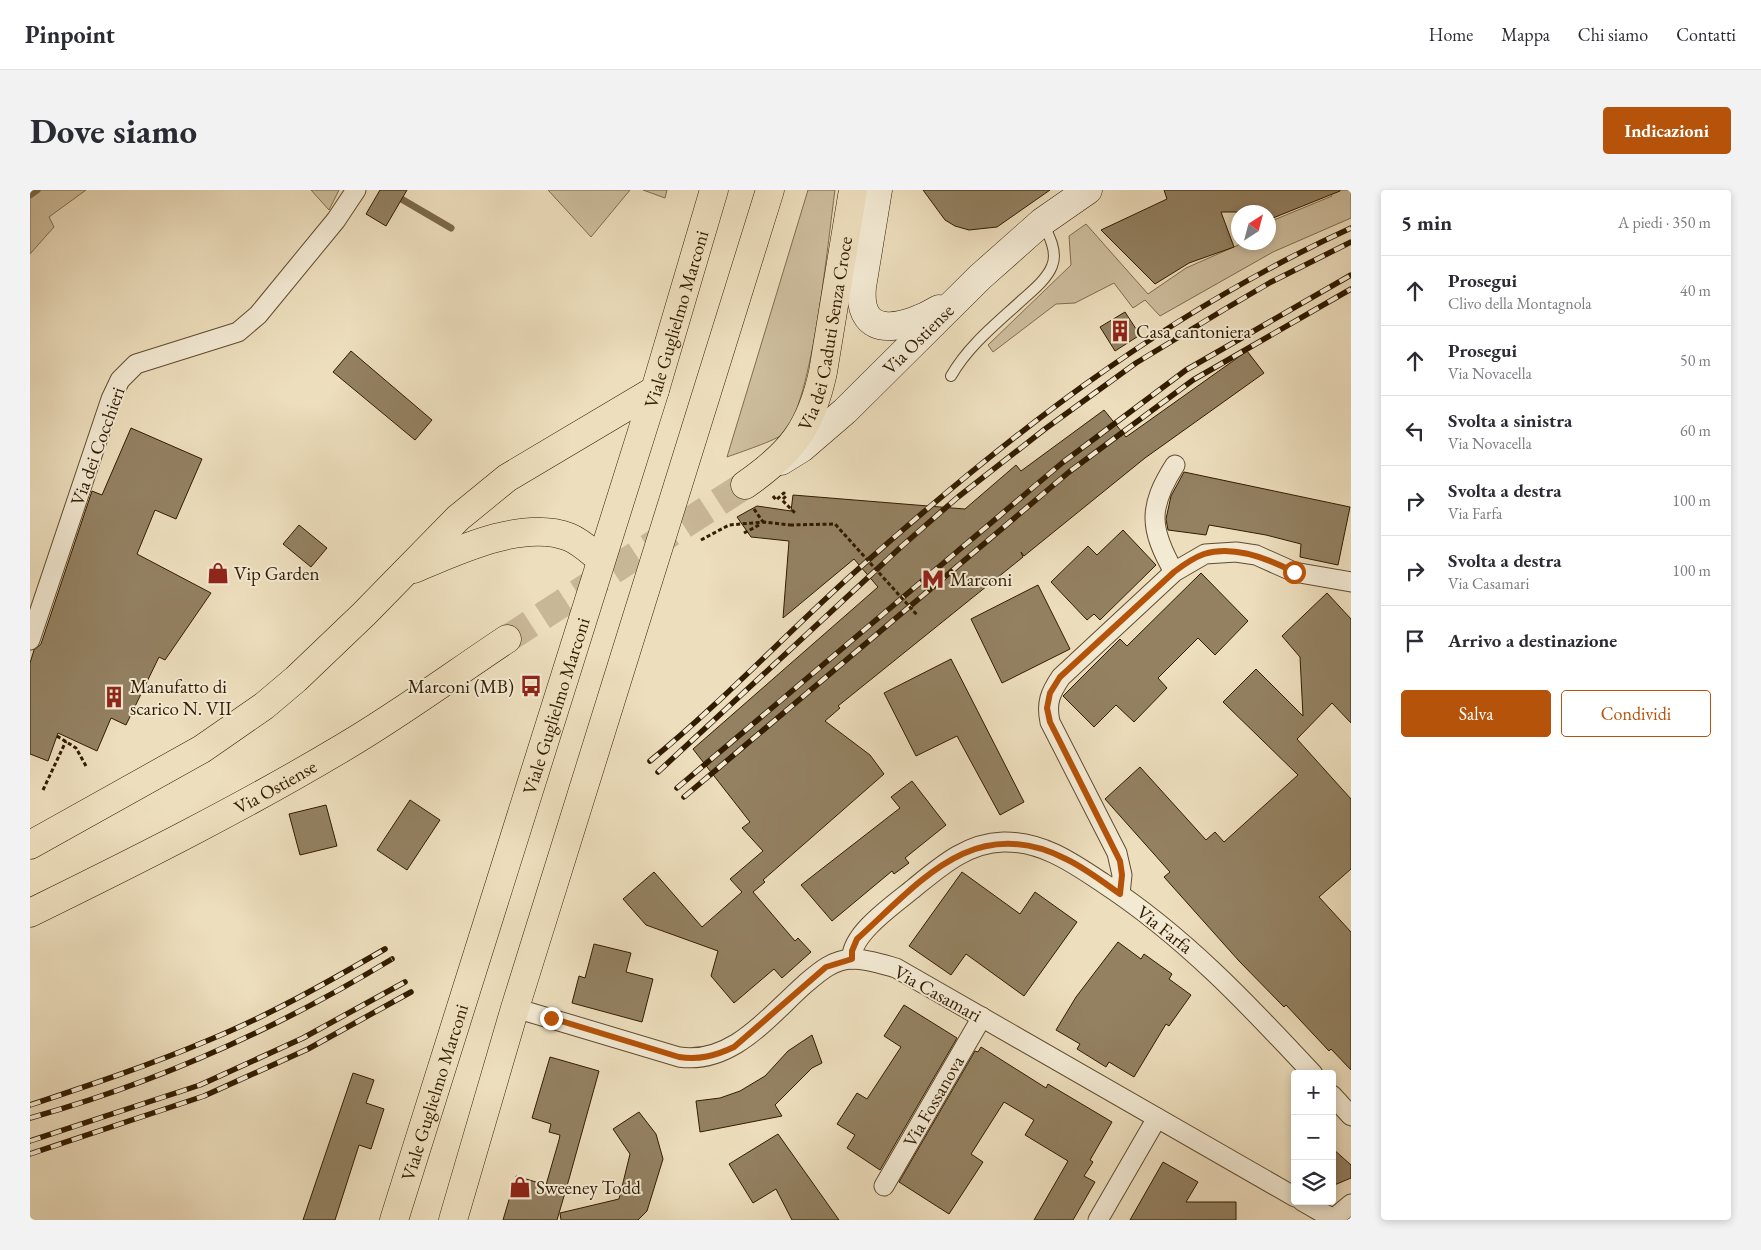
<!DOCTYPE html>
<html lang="it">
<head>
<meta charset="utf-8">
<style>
	:root { --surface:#fff; --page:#f2f2f3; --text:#2b2b33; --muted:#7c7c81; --line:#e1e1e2; --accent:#b45309 }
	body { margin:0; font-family:"EB Garamond",serif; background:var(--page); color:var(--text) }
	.controls { position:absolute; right:15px; bottom:15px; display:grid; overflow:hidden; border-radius:5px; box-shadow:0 2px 8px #0003 }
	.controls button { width:45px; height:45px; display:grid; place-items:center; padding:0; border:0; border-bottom:1px solid var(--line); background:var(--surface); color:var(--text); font:25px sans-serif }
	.compass { position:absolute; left:1201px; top:15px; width:45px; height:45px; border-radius:50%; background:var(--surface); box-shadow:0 2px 8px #0003; rotate:36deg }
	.stop { position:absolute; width:15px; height:15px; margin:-11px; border:4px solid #b45309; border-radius:50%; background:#fff }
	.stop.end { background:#b45309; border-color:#fff; box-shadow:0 1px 5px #0008 }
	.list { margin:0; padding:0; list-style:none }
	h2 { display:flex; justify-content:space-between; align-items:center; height:65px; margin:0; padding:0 20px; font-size:21px }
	h2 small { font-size:16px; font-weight:400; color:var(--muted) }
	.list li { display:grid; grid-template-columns:32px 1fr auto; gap:15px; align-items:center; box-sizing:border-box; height:70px; padding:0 20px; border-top:1px solid var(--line) }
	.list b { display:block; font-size:19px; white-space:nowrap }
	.list p { margin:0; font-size:16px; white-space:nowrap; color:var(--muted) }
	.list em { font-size:16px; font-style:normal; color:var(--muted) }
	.actions { display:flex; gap:10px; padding:15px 20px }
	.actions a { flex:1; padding:11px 0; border:1px solid var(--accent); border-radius:5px; text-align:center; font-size:18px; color:var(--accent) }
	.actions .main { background:var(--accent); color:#fff }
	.icon { flex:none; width:28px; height:28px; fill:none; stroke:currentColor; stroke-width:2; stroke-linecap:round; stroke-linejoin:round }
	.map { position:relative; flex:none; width:1321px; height:1030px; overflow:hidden; border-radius:5px }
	header { display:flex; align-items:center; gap:30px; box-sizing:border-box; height:70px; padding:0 25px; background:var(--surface); border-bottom:1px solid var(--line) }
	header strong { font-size:24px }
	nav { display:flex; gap:28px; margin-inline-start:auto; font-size:18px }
	.intro { display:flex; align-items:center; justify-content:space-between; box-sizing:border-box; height:120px; padding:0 30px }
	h1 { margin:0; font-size:35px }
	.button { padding:12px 22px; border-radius:5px; background:var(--accent); color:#fff; font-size:18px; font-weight:700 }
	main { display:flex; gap:30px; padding:0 30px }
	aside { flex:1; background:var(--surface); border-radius:5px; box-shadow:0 2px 8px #0003 }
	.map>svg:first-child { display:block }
</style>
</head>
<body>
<header>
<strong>Pinpoint</strong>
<nav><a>Home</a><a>Mappa</a><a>Chi siamo</a><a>Contatti</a></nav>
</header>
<div class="intro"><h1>Dove siamo</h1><a class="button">Indicazioni</a></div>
<main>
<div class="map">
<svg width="1321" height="1030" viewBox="0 0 1321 1030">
	<rect width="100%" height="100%" fill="#eddebd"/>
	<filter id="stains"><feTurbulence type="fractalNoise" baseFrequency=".004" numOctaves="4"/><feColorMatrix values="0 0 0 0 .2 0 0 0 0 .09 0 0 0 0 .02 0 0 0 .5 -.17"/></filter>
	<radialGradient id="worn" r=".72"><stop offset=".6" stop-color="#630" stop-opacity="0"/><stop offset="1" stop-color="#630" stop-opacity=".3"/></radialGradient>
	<!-- green -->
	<g fill="#cdbd9d" stroke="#806c4e">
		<polygon points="0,0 56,0 19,27 24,37 0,64"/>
		<polygon points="281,0 309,0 299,20"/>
		<polygon points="518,0 600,0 561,47"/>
		<polygon points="613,0 637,0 635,8"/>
		<path d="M778 0H805C798 49 783 213 753 244 747 250 708 263 697 267Z"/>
		<polygon points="1299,0 1321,0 1321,28 1243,62 1130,126 1115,110 1103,118 1084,93 1045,113 1026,114 963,162 958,155 1041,75 1039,46 1056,34 1118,104 1156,78 1213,53 1238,52 1239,32 1302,6"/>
	</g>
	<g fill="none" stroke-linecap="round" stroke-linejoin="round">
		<!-- stream -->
		<g stroke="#7c694b" stroke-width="7">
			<polyline points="356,0 421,38"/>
			<polyline points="0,5 7,0"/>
		</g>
	</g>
	<!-- building -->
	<g fill="#938162" stroke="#321c00">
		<polygon points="350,0 377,0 356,36 336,24"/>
		<polygon points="893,0 1020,0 967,37 939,40 925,36 915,30"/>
		<polygon points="1134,0 1310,0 1310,1 1238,30 1238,22 1191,22 1204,57 1159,73 1125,94 1071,40 1137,9"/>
		<polygon points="1095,122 1110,145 1085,161 1070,137"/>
		<polygon points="321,161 402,230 385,250 303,182"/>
		<polygon points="1217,161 1234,183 1115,268 994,366 991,362 993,367 808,516 810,518 795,531 840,565 854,584 733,690 735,692 723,702 765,751 768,748 781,762 752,788 744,779 704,813 681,786 688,761 616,735 593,709 624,682 672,737 712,702 700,689 733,661 712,638 720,632 663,559 848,397 824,369 753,428 759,351 721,347 707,327 727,316 761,321 763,305 935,319 986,275 991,281 1074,220 1096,247"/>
		<polygon points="101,238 172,269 146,329 125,320 107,364 181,403 135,470 129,467 96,535 81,528 67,561 28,543 18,571 0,564 0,473 4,460 11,454 62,301 72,305"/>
		<polygon points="1154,282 1320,317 1308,375 1270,367 1271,354 1236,345 1179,335 1176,345 1138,340 1136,329 1141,306"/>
		<polygon points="269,335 297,358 281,377 253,354"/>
		<polygon points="1093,340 1126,375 1070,430 1064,424 1057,430 1021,392 1058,356 1067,365"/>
		<polygon points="1171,383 1218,431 1185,465 1168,448 1128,488 1137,498 1104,532 1086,515 1064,537 1033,506 1090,449 1097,456"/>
		<polygon points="1008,395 1040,459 972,493 941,429"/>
		<polygon points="1297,403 1321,429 1321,533 1302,513 1267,549 1321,609 1321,679 1289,707 1321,742 1321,880 1301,859 1299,861 1256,815 1254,817 1209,771 1134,687 1140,682 1075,609 1110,577 1176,650 1185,642 1194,652 1268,585 1193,512 1226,479 1273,526 1270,467 1252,446"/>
		<polygon points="921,469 994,612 970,625 927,546 886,566 854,503"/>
		<polygon points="882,591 916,635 875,668 879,673 864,684 862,681 802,731 771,695 870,618 861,607"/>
		<polygon points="380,610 410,630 377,680 347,660"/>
		<polygon points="296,615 307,656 270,665 259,624"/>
		<polygon points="932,682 990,724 1005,702 1047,732 994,806 936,764 921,785 879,756"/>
		<polygon points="1088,752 1111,769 1114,764 1142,784 1139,789 1161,805 1139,836 1136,834 1104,887 1079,872 1076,877 1047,859 1050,854 1026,840 1046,807"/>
		<polygon points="564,754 601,763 596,782 623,789 612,832 542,813 549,786 555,788"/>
		<polygon points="874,815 927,848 850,980 817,958 825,945 807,934 827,903 837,909 871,857 854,846"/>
		<polygon points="782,845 792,873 782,878 745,915 752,926 670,942 666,911 690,908 710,901 735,886 758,861"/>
		<polygon points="951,857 1016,898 1018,894 1082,932 1060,970 1063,972 1054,986 1065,992 1043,1030 1004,1030 1038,971 995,945 1004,930 974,912 941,964 953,972 919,1024 869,992 945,861 948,862"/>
		<polygon points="520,867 569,881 539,989 527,1030 473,1030 486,986 516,995 529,950 530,945 519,942 521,934 502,928"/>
		<polygon points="323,883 344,890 336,913 354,919 341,959 329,955 305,1030 273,1030"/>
		<polygon points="609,922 626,944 633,969 617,1021 608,1030 531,1030 530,1023 589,1009 600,964 583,939"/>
		<polygon points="748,944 809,1030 762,1030 746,999 723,1013 699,974"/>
		<polygon points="1302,958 1321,975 1321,988 1302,996"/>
		<polygon points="1133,972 1168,992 1156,1012 1206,1012 1206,1030 1100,1030"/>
	</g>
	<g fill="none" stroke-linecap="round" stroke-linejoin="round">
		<!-- primary-tunnel -->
		<polyline stroke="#c8b797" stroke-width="28" stroke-dasharray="28 14" stroke-linecap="butt" points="477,449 715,295"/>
		<!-- lane casing -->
		<g stroke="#614c2f" stroke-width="12">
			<path id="lane" d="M921 186C939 155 966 134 992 110 1002 101 1017 89 1022 76 1028 62 1019 45 1012 32"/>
		</g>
		<!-- street casing -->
		<g stroke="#614c2f" stroke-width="21">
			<g id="street">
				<path d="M1144 382C1119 338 1118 317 1145 275"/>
				<polyline points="0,450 81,209 90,190 106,174 208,142 228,125 306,30 326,0"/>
				<path d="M1090 704 1092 685 1087 663 1020 532C1016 513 1020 503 1031 487L1144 382 1175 364 1206 362 1226 365 1264 382 1321 392"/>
				<path d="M822 769C820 744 866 713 884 698 911 676 937 653 973 652 1012 651 1043 673 1073 693 1154 746 1218 814 1283 884"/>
				<path d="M485 818 649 867C702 875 739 826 775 794 789 782 802 770 822 769 837 769 852 774 866 778L1265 1007"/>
				<polyline points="1302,905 1321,926"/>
				<polyline points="854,996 952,827"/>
				<polyline points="1272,1011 1305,1030"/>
				<polyline points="1303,1029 1321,1014"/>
				<polyline points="1068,1030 1127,928"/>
			</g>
		</g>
		<!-- secondary casing -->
		<g stroke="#321c00" stroke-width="29">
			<g id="secondary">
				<path d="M848 0 832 97C827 154 879 137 909 119"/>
				<path id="s1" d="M751 271 772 258 815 221 950 87 1012 32 1058 0"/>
			</g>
		</g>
		<!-- primary casing -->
		<g stroke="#321c00" stroke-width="29">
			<g id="primary">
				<path id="s2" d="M715 295C761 263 781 238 793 182L823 0"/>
				<path d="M384 379C426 361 493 329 539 347 551 352 560 361 570 369"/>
				<polyline points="0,655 172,559 234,516 266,489 334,424 428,328 477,288 625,200"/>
				<path id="s3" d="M0 723C106 671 212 618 314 557 370 524 423 485 477 449"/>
				<path id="s4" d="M364 1030 625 200 684 0"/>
				<polyline points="423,1030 485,818 740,0"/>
			</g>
		</g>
		<!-- path -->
		<g stroke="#321c00" stroke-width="3" stroke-dasharray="4 2.5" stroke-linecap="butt">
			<polyline points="743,306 746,310 754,303 756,306 752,310 766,324"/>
			<polyline points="724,319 733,332"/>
			<polyline points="714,343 731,334"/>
			<polyline points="671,350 699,335 734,332 760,335"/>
			<polyline points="27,546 46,558 56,576"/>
			<polyline points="13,600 36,551"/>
		</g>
		<!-- lane -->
		<use href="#lane" stroke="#f3ead4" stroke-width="10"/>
		<!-- street -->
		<use href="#street" stroke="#f3ead4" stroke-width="19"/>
		<!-- secondary -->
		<use href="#secondary" stroke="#f3ead4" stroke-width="28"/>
		<!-- primary -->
		<use href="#primary" stroke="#eddebd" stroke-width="28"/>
		<!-- rail casing -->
		<g stroke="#321c00" stroke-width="5.5">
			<g id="rail">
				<path d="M620 571C689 515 750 450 816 390 972 250 1129 126 1321 38"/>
				<polyline points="628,582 872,356 928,307 1015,239 1106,173 1195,119 1241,92 1321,52"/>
				<polyline points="647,598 1032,273 1156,180 1321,85"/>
				<polyline points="654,607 1039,282 1163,190 1321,99"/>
				<path d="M0 915C60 895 120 875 179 850 240 825 298 792 355 759"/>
				<path d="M0 928C126 893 250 837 362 769"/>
				<polyline points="0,951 170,895 273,848 375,792"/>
				<polyline points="0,964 174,906 278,859 381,802"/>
			</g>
		</g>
		<!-- rail -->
		<use href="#rail" stroke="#f3ead4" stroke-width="4" stroke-dasharray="11" stroke-linecap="butt"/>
		<!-- path-bridge -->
		<polyline stroke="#321c00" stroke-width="3" stroke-dasharray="4 2.5" stroke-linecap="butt" points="760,335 805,334 888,426"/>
	</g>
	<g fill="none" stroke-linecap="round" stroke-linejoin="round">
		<!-- route -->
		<path stroke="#b45309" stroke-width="6" d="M521 828 649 867C669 870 685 866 704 857L796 777 822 769V761L827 749C890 692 944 622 1036 669 1055 678 1073 692 1090 704L1092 685 1090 671 1020 532 1017 518 1020 503 1030 487 1144 382C1153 375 1163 368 1174 364 1203 355 1239 369 1264 382"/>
	</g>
	<!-- icons -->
	<defs>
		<g id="building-bare" transform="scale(1.725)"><path d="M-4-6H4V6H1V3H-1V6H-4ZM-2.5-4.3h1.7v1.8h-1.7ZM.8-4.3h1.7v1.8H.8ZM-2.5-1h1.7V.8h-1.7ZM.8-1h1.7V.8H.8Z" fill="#8f2418" stroke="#f3ead4" stroke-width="2.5" paint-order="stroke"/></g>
		<g id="shop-bare" transform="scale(1.725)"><path d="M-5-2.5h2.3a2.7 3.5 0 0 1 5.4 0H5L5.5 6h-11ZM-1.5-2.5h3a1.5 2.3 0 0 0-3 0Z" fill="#8f2418" stroke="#f3ead4" stroke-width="2.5" paint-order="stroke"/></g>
		<g id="metro-bare" transform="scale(1.725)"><path d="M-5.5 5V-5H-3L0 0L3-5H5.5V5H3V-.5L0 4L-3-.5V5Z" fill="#8f2418" stroke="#f3ead4" stroke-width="2.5" paint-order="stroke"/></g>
		<g id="bus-bare" transform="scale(1.725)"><path d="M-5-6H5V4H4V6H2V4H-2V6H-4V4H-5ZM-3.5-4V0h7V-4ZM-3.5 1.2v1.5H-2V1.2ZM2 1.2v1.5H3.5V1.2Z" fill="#8f2418" stroke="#f3ead4" stroke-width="2.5" paint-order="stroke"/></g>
	</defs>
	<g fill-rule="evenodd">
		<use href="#building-bare" x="1090" y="141"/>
		<use href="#shop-bare" x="188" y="383"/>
		<use href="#metro-bare" x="903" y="389"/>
		<use href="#bus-bare" x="501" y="496"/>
		<use href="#building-bare" x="84" y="507"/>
		<use href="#shop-bare" x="490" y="997"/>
	</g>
	<g text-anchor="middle" stroke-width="4" stroke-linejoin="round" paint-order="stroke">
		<!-- street labels -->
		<g font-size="19" fill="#321c00" stroke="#f3ead4">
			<text dy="7" stroke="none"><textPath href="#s4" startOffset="944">Viale Guglielmo Marconi</textPath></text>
			<text dy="7" stroke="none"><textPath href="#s2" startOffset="180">Via dei Caduti Senza Croce</textPath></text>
			<text dy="7" stroke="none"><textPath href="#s1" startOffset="184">Via Ostiense</textPath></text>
			<text transform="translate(67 256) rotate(-70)" y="7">Via dei Cocchieri</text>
			<text dy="7" stroke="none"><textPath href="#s4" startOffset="539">Viale Guglielmo Marconi</textPath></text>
			<text dy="7" stroke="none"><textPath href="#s3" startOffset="276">Via Ostiense</textPath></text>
			<text transform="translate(1135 739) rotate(38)" y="7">Via Farfa</text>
			<text transform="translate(908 803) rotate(29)" y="7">Via Casamari</text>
			<text dy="7" stroke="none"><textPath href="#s4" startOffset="134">Viale Guglielmo Marconi</textPath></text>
			<text transform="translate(903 911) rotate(-60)" y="7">Via Fossanova</text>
		</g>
		<!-- poi labels -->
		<g font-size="19" fill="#321c00" stroke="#f3ead4" text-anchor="start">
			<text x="1106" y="148">Casa cantoniera</text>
			<text x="204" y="390">Vip Garden</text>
			<text x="920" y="396">Marconi</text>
			<text x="100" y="503">Manufatto di<tspan x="100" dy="22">scarico N. VII</tspan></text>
			<text x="484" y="503" text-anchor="end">Marconi (MB)</text>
			<text x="506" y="1004">Sweeney Todd</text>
		</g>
	</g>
	<rect width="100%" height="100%" filter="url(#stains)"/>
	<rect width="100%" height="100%" fill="url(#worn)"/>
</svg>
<div class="controls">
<button>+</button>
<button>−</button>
<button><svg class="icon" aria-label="layers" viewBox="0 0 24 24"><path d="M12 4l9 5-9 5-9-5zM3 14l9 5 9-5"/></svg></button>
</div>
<svg class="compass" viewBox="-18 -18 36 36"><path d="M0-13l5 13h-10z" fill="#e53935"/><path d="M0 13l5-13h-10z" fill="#7c7c81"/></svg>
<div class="stop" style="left:1264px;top:382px"></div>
<div class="stop end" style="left:521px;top:828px"></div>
</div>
<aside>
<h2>5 min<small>A piedi · 350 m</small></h2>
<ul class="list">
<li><svg class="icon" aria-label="ahead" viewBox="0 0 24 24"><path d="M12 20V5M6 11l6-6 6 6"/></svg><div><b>Prosegui</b><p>Clivo della Montagnola</p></div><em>40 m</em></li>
<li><svg class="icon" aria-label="ahead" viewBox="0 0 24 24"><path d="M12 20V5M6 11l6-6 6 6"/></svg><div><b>Prosegui</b><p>Via Novacella</p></div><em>50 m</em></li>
<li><svg class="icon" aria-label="left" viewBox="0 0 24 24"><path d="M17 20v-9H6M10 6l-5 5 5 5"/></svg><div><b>Svolta a sinistra</b><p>Via Novacella</p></div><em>60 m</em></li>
<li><svg class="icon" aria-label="right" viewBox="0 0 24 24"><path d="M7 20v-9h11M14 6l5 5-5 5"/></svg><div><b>Svolta a destra</b><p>Via Farfa</p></div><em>100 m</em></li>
<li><svg class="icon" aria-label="right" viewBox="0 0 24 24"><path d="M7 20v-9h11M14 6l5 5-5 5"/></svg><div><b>Svolta a destra</b><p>Via Casamari</p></div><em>100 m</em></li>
<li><svg class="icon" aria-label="arrive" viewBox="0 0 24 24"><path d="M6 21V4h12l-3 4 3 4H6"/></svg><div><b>Arrivo a destinazione</b></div></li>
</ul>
<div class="actions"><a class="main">Salva</a><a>Condividi</a></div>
</aside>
</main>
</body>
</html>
